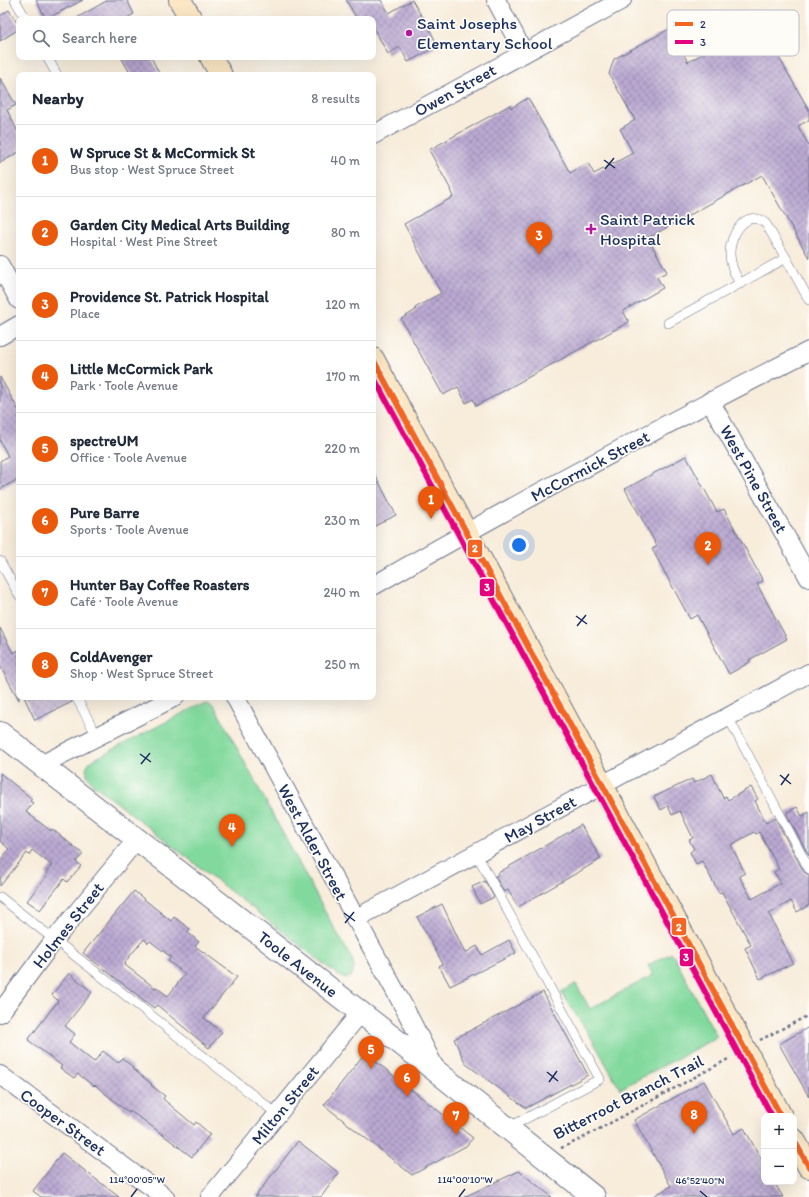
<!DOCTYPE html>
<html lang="en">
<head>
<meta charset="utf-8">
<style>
	:root { --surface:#fff; --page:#f6f6f7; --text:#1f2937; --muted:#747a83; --line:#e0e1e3; --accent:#ea580c }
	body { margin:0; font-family:Itim,sans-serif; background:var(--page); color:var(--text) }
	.controls { position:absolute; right:12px; bottom:12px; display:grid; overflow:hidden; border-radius:8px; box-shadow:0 4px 16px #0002 }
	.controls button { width:36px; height:36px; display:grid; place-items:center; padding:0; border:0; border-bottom:1px solid var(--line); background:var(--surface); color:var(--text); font:20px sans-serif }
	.you { position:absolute; left:519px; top:545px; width:14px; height:14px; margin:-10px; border:3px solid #fff; border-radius:50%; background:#1a73e8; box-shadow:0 0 0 6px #1a73e833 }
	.badge { display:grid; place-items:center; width:26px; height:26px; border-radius:50%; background:var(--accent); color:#fff; font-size:13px; font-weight:700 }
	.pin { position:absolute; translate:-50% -33px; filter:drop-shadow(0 1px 2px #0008) }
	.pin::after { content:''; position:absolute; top:21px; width:14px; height:12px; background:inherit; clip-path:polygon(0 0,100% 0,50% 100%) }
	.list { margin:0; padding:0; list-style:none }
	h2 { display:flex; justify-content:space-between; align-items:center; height:52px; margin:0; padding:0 16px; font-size:17px }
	h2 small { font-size:13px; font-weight:400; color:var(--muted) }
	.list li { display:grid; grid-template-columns:26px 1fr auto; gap:12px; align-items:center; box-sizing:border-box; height:72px; padding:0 16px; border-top:1px solid var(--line) }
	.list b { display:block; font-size:15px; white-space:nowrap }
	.list p { margin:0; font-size:13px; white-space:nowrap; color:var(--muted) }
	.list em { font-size:13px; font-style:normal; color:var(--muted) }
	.icon { flex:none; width:22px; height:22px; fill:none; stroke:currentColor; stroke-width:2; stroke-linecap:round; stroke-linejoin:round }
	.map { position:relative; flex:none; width:809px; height:1197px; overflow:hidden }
	.search { position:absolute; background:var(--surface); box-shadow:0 4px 16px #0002; left:16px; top:16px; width:360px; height:44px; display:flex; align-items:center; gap:10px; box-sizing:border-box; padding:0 14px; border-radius:8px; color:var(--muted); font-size:15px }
	.panel { position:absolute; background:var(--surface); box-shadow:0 4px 16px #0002; left:16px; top:72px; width:360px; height:628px; border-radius:8px }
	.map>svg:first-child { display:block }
</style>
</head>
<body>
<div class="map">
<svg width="809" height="1197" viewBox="0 0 809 1197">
	<defs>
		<pattern id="building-cross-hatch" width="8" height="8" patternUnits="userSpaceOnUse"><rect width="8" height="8" fill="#bba9d2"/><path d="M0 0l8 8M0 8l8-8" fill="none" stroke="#978aae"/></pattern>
	</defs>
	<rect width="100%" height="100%" fill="#fdfcf7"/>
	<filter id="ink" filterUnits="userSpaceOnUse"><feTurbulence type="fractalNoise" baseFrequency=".025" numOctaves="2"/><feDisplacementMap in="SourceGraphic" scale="8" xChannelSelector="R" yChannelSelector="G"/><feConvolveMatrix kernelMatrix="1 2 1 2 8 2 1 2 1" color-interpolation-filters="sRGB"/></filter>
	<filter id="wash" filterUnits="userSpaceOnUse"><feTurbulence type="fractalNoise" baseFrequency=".012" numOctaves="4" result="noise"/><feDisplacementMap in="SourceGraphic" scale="16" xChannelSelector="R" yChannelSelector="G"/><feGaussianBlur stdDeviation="0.9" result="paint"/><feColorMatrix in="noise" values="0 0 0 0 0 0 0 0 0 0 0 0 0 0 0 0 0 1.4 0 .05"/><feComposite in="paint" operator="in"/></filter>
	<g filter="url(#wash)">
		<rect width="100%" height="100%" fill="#f8ecda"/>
		<!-- park -->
		<g fill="#82d99d" stroke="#4e847e">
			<polygon points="206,701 211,702 214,705 324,910 353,961 354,969 351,977 346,978 339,976 93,784 87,775 86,768 89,762"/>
			<polygon points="672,953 717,1037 620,1089 592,1039 561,992 576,984 590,1009 653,975 648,965"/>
		</g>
		<g id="blocks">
			<!-- building -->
			<g fill="url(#building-cross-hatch)" fill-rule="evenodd">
				<polygon points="36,0 83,0 46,19"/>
				<polygon points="108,0 127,0 134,14 125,19 75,19"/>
				<polygon points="346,0 381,0 389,13 412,0 422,17 423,16 438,46 408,62 400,47 388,54 373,27 373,19 357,19"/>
				<polygon points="9,10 19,26 19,29 0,41 0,16"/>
				<polygon points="757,24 772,51 774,49 809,110 809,120 798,126 809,146 809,258 762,175 648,238 667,272 657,277 663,288 623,311 629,322 476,406 473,399 466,403 458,387 443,395 401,319 416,310 415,308 441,293 404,224 453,197 450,190 451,190 429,150 510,105 511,108 528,98 570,173 588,163 594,174 633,153 620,129 635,120 609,74 614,59 669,29 688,62"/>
				<polygon points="121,57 151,57 160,75 131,75"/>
				<polygon points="0,78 16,105 7,110 19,134 19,152 0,163"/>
				<polygon points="0,377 19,411 19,479 0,489 0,461 8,456 0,441"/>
				<polygon points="686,456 717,512 724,509 763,581 757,584 787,639 749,660 750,662 729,674 697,615 690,619 652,549 657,546 625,489"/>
				<polygon points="373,471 396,515 373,527"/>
				<polygon points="0,628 13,653 19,650 19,700 0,666"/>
				<polygon points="24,697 70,697 72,702 35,720"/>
				<polygon points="0,773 32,799 30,801 33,803 26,812 51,831 52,829 83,854 76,862 81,866 67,882 64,879 40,910 27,901 47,875 46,873 52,865 32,850 29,855 27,853 0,886 0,861 9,849 0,841"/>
				<path d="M712 774 723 798 726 796 728 800 751 787 758 799 755 801 766 823 775 818 804 872 809 875V905L797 912 791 901 769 914 793 963 760 979 745 948 751 945 722 892 719 893 702 861 696 864 690 852 694 849 689 840 693 838 680 811 672 815 668 806 661 810 654 797 692 779 694 783ZM754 832 756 834 759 832 779 869 774 872 781 883 752 899 739 876 745 873 731 845Z"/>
				<polygon points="797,807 802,816 809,812 809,856 786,813"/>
				<polygon points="581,825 601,859 518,907 508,890 504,892 495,876 499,875 498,873"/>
				<polygon points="485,881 494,897 480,904 472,887"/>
				<path d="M134 891 171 921 174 917 190 929 187 932 199 942 195 946 237 977 204 1018 222 1032 209 1048 157 1005 154 1008 83 953ZM144 939 148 943 150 941 171 957 168 961 185 974 168 996 156 987 155 988 125 965 126 963 125 962Z"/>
				<polygon points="442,904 465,953 477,946 482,955 509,940 516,953 450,986 439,966 443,964 417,917"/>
				<polygon points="69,973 92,992 65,1026 75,1034 69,1042 94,1062 103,1051 118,1063 122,1058 133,1067 132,1068 152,1084 151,1085 165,1096 163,1099 194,1125 196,1122 210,1134 192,1157 146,1122 130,1111 129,1113 95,1085 94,1086 78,1074 74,1078 60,1068 62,1066 28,1040 58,1001 52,995"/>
				<polygon points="543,992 588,1075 526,1108 466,1064 454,1039"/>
				<polygon points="809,1027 809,1097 779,1044"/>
				<polygon points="365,1053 473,1138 466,1146 412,1175 324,1105"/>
				<polygon points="704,1081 734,1134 744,1128 764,1164 764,1182 774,1182 783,1197 652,1197 671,1186 634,1120"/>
				<polygon points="298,1141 339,1173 321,1197 255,1197"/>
				<polygon points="62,1153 119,1197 41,1197 33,1191"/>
				<polygon points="519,1171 552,1197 464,1197"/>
			</g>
		</g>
	</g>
	<g filter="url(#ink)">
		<use href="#blocks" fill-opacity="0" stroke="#687189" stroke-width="1"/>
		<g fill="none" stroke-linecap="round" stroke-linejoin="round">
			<!-- service casing -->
			<g stroke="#687189" stroke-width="10">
				<g id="service">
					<polyline points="15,0 26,19"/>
					<polyline points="47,57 57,75"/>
					<path d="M740 284C735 274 730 265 730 254 729 236 747 206 766 224L786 258"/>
					<polyline points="668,323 786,258 809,300"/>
					<polyline points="0,561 19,595"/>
					<polyline points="76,697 97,736"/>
					<polyline points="728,717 809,869"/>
					<polyline points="476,853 600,1079 508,1128"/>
					<polyline points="0,897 277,1114"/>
				</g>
			</g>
			<!-- minor casing -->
			<g stroke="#687189" stroke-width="20">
				<g id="minor">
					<polyline points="496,0 524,53"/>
					<polyline points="373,135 622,0"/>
					<polyline points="0,265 19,300"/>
					<polyline points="0,336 19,325"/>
					<polyline points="710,401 809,578"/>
					<path d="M373 586C516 503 662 426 809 351"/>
					<polyline points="235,697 404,1007 436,1070"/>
					<polyline points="41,765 175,697"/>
					<polyline points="355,919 809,673"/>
					<polyline points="0,1013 55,939 137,839"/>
					<polyline points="0,1075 165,1197"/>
					<polyline points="210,1197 361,1012"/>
				</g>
			</g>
			<!-- tertiary casing -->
			<g stroke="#687189" stroke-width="24">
				<polyline id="tertiary" points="0,733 436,1071 594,1197"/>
			</g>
			<!-- secondary casing -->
			<g stroke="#687189" stroke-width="24">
				<g id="secondary">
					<polyline points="180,0 191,19"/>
					<polyline points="211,57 221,75"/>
					<polyline points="373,359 602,785 781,1116"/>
					<polyline points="794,1140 809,1167"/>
				</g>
			</g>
			<!-- path -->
			<g stroke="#687189" stroke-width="2.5" stroke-dasharray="3 3" stroke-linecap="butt">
				<polyline points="760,1040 809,1015"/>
				<polyline points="561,1148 579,1140 730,1058"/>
			</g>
			<!-- service -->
			<use href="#service" stroke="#fff" stroke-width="9"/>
			<!-- minor -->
			<use href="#minor" stroke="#fff" stroke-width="18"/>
			<!-- tertiary -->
			<use href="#tertiary" stroke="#fff" stroke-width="22"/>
			<!-- secondary -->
			<use href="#secondary" stroke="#fbe7c3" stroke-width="22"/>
			<!-- bus-1 casing -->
			<g stroke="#fdfcf7" stroke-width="9">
				<g id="bus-1">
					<polyline points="373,359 781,1116"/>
					<polyline points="794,1140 809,1167"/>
				</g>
			</g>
			<!-- bus-2 casing -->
			<g stroke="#fdfcf7" stroke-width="9">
				<polyline id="bus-2" points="373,376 772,1116"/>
			</g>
			<!-- bus-1 -->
			<use href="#bus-1" stroke="#f26522" stroke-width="6"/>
			<!-- bus-2 -->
			<use href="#bus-2" stroke="#e5007d" stroke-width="6"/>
		</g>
	</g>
	<!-- ticks -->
	<path fill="none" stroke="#1b2f5e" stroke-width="1.5" d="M604 160 615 168M605 169 614 158M576 616 587 624M577 626 586 615M140 754 151 762M141 764 150 753M780 775 791 784M781 785 789 774M344 913 355 921M345 923 354 912M547 1072 558 1081M549 1082 557 1071M700 1191 707 1197M131 1197 137 1189M459 1197 465 1189"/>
	<!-- markers -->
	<g fill="#b5179e" stroke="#fdfcf7" stroke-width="1.5">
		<circle cx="409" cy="33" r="4"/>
		<path d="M589 223h4v4h4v4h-4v4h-4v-4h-4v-4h4z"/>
	</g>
	<g text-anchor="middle" stroke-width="3.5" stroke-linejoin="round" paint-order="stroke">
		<!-- poi labels -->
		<g font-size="17" fill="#1b2f5e" stroke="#fdfcf7" text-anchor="start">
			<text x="417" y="29">Saint Josephs<tspan x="417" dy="20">Elementary School</tspan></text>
			<text x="600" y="225">Saint Patrick<tspan x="600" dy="20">Hospital</tspan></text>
		</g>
		<!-- street labels -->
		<g font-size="17" fill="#1b2f5e" stroke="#fdfcf7">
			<text transform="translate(455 90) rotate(-29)" y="6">Owen Street</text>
			<text transform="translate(590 466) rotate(-28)" y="6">McCormick Street</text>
			<text transform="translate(754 479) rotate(61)" y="6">West Pine Street</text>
			<text transform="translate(540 819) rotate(-29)" y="6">May Street</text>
			<text transform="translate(313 842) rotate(62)" y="6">West Alder Street</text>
			<text transform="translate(68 925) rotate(-52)" y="6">Holmes Street</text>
			<text transform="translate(298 964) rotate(38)" y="6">Toole Avenue</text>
			<text transform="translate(628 1097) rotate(-27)" y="6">Bitterroot Branch Trail</text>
			<text transform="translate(285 1105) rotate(-51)" y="6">Milton Street</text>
			<text transform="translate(63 1122) rotate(36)" y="6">Cooper Street</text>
		</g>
	</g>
	<!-- legend -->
	<rect x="667" y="10" width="132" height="46" rx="6" fill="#fdfcf7" stroke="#b9bec9" stroke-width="1"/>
	<rect x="675" y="22" width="18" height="4" fill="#f26522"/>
	<rect x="675" y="40" width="18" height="4" fill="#e5007d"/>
	<g font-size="11" fill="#1b2f5e">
		<text x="700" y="28">2</text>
		<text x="700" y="46">3</text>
	</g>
	<g font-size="10" text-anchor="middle" fill="#1b2f5e" stroke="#fdfcf7" stroke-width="3.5" stroke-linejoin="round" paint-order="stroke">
		<text x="137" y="1183">114°00'05"W</text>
		<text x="465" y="1183">114°00'10"W</text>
		<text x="700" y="1184">46°52'40"N</text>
	</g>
	<g stroke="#fdfcf7" stroke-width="1.5">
		<rect x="467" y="539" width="16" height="19" rx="4" fill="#f26522"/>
		<rect x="479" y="578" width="16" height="19" rx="4" fill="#e5007d"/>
		<rect x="671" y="917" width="16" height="19" rx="4" fill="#f26522"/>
		<rect x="679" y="948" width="15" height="19" rx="4" fill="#e5007d"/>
	</g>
	<g font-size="11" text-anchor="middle" font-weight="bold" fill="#fff">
		<text x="475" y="552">2</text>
		<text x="487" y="591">3</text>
		<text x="679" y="931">2</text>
		<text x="686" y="961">3</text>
	</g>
</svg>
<div class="controls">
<button>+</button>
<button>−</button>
</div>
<div class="you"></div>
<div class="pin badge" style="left:431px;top:519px">1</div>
<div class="pin badge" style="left:708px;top:565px">2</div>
<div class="pin badge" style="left:539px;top:255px">3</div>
<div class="pin badge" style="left:232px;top:847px">4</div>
<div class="pin badge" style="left:371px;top:1069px">5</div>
<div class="pin badge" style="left:407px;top:1097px">6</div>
<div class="pin badge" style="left:456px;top:1135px">7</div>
<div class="pin badge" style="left:694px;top:1134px">8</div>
<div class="search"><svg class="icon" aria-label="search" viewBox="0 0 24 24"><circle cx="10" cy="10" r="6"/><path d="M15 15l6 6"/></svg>Search here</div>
<section class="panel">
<h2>Nearby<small>8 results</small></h2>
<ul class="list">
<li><span class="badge">1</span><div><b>W Spruce St &amp; McCormick St</b><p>Bus stop · West Spruce Street</p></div><em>40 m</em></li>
<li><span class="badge">2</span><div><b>Garden City Medical Arts Building</b><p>Hospital · West Pine Street</p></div><em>80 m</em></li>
<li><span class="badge">3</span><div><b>Providence St. Patrick Hospital</b><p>Place</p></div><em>120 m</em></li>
<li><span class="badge">4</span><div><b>Little McCormick Park</b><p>Park · Toole Avenue</p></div><em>170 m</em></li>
<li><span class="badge">5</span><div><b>spectreUM</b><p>Office · Toole Avenue</p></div><em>220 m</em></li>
<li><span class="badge">6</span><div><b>Pure Barre</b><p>Sports · Toole Avenue</p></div><em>230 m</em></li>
<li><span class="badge">7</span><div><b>Hunter Bay Coffee Roasters</b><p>Café · Toole Avenue</p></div><em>240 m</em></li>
<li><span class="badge">8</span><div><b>ColdAvenger</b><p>Shop · West Spruce Street</p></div><em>250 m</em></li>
</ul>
</section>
</div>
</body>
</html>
